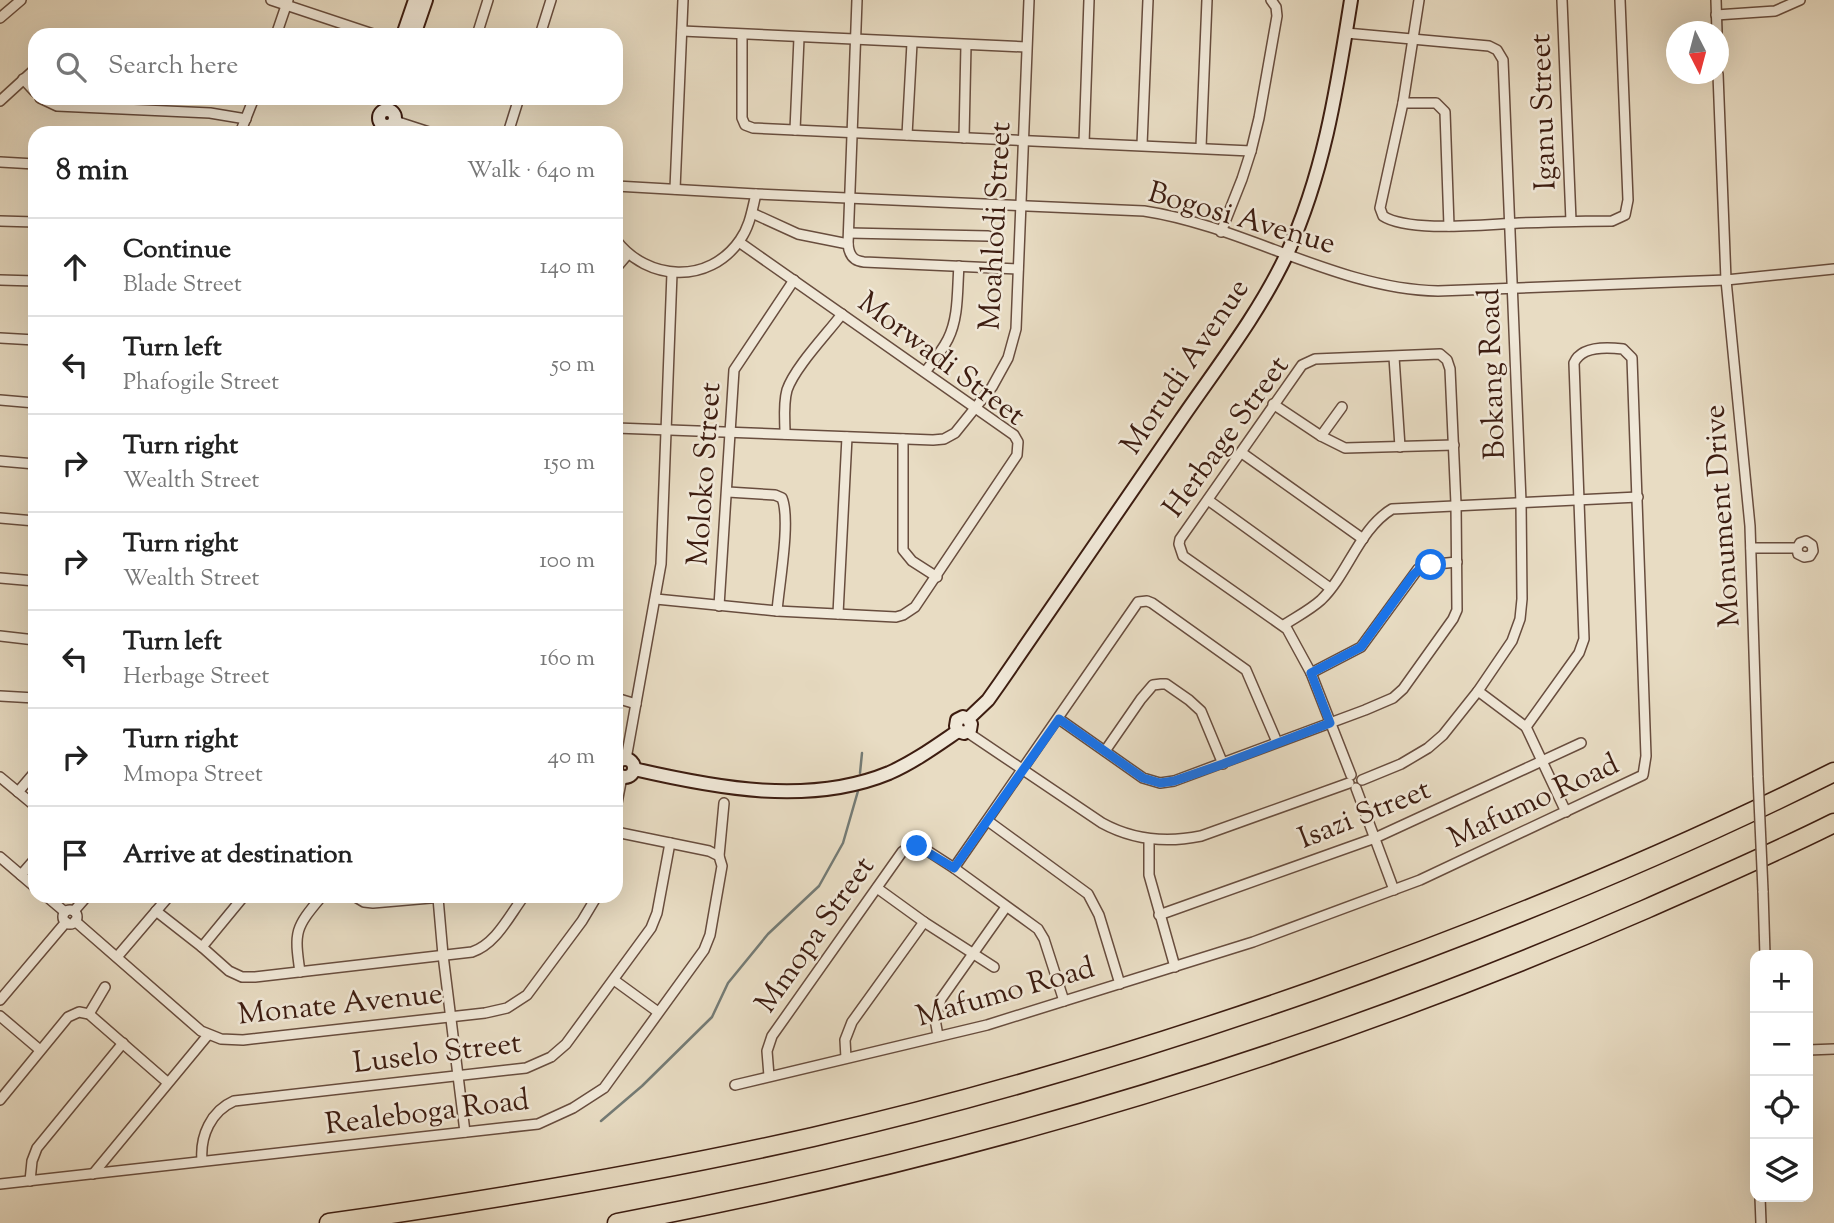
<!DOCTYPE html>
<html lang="en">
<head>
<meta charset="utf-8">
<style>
	:root { --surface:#fff; --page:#f2f2f2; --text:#222; --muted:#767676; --line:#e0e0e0 }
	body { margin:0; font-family:"Sorts Mill Goudy",serif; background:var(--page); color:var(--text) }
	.controls { position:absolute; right:21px; bottom:21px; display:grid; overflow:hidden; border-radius:14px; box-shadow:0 7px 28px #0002 }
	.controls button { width:63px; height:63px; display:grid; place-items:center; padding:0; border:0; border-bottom:2px solid var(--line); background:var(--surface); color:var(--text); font:35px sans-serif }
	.compass { position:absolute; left:1666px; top:21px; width:63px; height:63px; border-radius:50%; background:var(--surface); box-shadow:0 7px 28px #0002; rotate:174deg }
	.stop { position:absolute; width:21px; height:21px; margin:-16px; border:5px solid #1a73e8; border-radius:50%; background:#fff }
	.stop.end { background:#1a73e8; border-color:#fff; box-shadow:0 2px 7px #0008 }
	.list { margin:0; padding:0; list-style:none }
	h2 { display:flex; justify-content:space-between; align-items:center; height:91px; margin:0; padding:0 28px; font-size:30px }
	h2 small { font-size:23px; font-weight:400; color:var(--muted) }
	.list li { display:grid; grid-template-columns:46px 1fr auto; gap:21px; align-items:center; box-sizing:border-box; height:98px; padding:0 28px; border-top:2px solid var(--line) }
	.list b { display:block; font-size:26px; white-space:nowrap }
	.list p { margin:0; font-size:23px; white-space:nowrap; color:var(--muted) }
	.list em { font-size:23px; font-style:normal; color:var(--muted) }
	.icon { flex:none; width:38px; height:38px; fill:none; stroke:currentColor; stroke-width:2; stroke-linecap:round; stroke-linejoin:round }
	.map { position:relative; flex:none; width:1834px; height:1223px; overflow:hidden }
	.search { position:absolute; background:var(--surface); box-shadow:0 7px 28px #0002; left:28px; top:28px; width:595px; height:77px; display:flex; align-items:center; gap:18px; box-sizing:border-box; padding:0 24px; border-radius:21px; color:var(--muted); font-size:26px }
	.panel { position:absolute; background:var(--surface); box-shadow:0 7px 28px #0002; left:28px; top:126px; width:595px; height:777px; border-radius:21px }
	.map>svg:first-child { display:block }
</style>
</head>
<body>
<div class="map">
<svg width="1834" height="1223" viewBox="0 0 1834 1223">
	<rect width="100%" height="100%" fill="#e8dcc3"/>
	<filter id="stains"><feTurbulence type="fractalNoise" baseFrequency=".00286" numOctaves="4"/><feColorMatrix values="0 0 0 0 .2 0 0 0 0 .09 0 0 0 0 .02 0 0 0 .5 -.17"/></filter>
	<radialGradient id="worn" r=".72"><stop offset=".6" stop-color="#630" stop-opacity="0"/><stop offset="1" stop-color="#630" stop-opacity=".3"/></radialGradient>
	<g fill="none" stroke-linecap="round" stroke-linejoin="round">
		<!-- stream -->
		<g stroke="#747b75" stroke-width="2.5">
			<polyline points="860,773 862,753"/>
			<polyline points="601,1121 642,1086 712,1017 728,983 768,934 819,886 843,843 858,791"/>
		</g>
		<!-- street casing -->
		<g stroke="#684d3e" stroke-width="12">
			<g id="street">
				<polyline points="271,0 376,35"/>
				<path d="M857 0 848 244C849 255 853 261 864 262L1018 269"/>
				<path d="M1419 0 1403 103 1380 208 1383 216C1409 233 1487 224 1519 223 1550 222 1581 221 1612 221L1625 215 1628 200 1620 0"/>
				<polyline points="1562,0 1571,221"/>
				<polyline points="1716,0 1717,32"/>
				<polyline points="1716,15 1775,11 1800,0"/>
				<polyline points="0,18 21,0"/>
				<polyline points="682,31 1026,47"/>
				<polyline points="1346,33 1489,46 1497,50 1503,60 1521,502 1522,599 1520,619 1512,641 1478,691 1443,735 1428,748 1401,764 1362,780"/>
				<polyline points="276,35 288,0"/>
				<polyline points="477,35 488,0"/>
				<polyline points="540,35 551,0"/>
				<polyline points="742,35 742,118 745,125 753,128 1251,151"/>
				<polyline points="1718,74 1726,280 1750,526 1758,777"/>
				<polyline points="23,79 35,92"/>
				<polyline points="40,98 57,106 210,113 246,119"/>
				<polyline points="0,101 35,69"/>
				<polyline points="1403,103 1436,103 1445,112 1449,226"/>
				<polyline points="395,121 432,133"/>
				<polyline points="795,130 799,38"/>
				<polyline points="240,133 254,98"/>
				<polyline points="508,133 519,98"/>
				<polyline points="907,135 912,43"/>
				<polyline points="964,138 966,45"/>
				<polyline points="1084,143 1089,0"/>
				<polyline points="1142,145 1148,0"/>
				<polyline points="1201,147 1207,0"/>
				<polyline points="0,162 35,164"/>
				<path d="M616 186 756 194 1144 211C1244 226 1337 289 1438 291L1726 280 1834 269"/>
				<polyline points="675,189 683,0"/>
				<polyline points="752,213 798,234 848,244"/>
				<polyline points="0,221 35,222"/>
				<polyline points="1221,232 1242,179 1251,151 1259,118 1277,16 1276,7 1271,0"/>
				<polyline points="849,233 988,236"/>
				<path d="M616 240C647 281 709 285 740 240 750 226 752 210 756 194"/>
				<polyline points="616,268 627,255"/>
				<polyline points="0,280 35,281"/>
				<polyline points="0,338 35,340"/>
				<polyline points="1394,357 1400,447"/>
				<path d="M925 372C933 362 942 351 948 339 959 317 957 290 959 266"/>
				<polyline points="0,400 35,403"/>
				<polyline points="1273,404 1321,436 1345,448 1454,445"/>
				<polyline points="616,428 933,440 944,439 955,433 992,387 1008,358 1016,329 1029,0"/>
				<path d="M785 434C785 420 783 404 787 390 795 367 827 334 842 314"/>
				<polyline points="1321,436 1342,407"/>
				<polyline points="903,439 903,550 912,561 937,577"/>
				<polyline points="1242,453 1363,539"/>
				<polyline points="0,461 35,464"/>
				<path d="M728 492 775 495 782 498C791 520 779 585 777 611"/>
				<polyline points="1208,500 1330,588"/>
				<polyline points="0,518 35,521"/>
				<polyline points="1751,548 1797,548 1800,543 1806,541 1812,545 1813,551 1810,556 1804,557 1798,554 1797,548"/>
				<polyline points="0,578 35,581"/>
				<polyline points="656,599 777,611 896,617 903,615 915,607 1017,455 1018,442 1014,435 739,242"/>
				<polyline points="719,606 734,370 794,280"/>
				<polyline points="838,614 847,437"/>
				<path d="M1284 625C1296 617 1310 610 1321 600 1348 574 1359 529 1392 509L1638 497"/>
				<polyline points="0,636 35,640"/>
				<polyline points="1311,673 1361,647 1418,569 1426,565 1457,562"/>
				<polyline points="1478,691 1526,727 1566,812"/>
				<polyline points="0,696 35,698"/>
				<polyline points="616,698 636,704"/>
				<polyline points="1059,719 1143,778 1160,783 1174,781 1365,710 1393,698 1403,689 1453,619 1457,610 1456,504 1450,369 1447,360 1440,354 1315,359 1302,365 1180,539 1179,544 1183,556 1287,629 1311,673 1351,775"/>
				<path d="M967 732 1102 823C1133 840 1167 843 1201 836L1349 783"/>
				<polyline points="1105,751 1141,699 1153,685 1161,684 1166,684 1189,700 1201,711 1223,764"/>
				<polyline points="626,759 661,564 672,273"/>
				<polyline points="0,777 35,806"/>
				<polyline points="1356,788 1394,890"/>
				<polyline points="18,792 35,772"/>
				<polyline points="616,808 622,777"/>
				<polyline points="988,821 1088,894 1099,915 1120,984"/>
				<polyline points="1149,839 1149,875 1175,967"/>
				<polyline points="719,856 724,803"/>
				<polyline points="0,857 35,887"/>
				<polyline points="954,868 1138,602 1147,601 1152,603 1246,670 1277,742"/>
				<polyline points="21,875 35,859"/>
				<polyline points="877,888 924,922 994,967"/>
				<polyline points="1763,891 1765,955"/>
				<polyline points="46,896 65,912"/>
				<polyline points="354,896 364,902 373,903 442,897"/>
				<polyline points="438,898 443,955 465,1132"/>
				<circle cx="70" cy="917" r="7"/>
				<polyline points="74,911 87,896"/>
				<path d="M156 911 202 947 229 971 242 977H255L472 952C496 944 509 916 524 896"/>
				<polyline points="1159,915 1375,838 1581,743"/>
				<polyline points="75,921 201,1031 221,1039 243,1040 485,1013 507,1008 527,995 582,921 597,896"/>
				<polyline points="202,947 244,896"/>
				<polyline points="117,957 169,896"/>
				<path d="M300 972C294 931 295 928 322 896"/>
				<polyline points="614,980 658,1012"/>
				<polyline points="0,1000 66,922"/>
				<polyline points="89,1014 105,987"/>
				<polyline points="0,1016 40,1050"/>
				<polyline points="938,1036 935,1019 941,999 1006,907"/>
				<polyline points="1808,1050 1834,1049"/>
				<polyline points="846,1058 845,1040 852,1022 924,922"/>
				<polyline points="769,1076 767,1051 772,1036 902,852 909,847 920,846 954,868 1038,929 1044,939 1064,1001"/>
				<path d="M735 1085 987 1025 1253 942 1420 880 1643 775 1646 756 1632 358 1623 349C1607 347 1581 346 1574 363L1584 639 1579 653 1526 727"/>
				<polyline points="0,1100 68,1017 79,1012 89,1014 167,1082"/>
				<path d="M202 1160C200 1136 211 1111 234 1101L526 1068 551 1057 566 1044 651 928 657 913 670 843"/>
				<polyline points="93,1174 208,1035"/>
				<polyline points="30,1181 32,1161 37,1148 123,1043"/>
				<polyline points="0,1184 538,1124 573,1108 604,1088 704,950 710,935 722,866 719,856 709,851 616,832"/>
				<polyline points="1760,1197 1761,1223"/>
			</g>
		</g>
		<!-- secondary casing -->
		<g stroke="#3d1d11" stroke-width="16">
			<g id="secondary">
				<polyline points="403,35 415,0"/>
				<polyline points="414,35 426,0"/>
				<circle cx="387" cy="118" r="8"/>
				<path d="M968 719 971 724 970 730 964 733 958 731 956 726 957 720 963 717 968 719 988 700 1000 683C1060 596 1120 508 1180 421 1217 367 1258 315 1286 256 1324 174 1337 88 1351 0"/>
				<circle cx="625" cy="768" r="9"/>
				<path d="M634 769C716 788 809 806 889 773 914 762 936 746 958 731"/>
			</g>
		</g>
		<!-- highway casing -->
		<g stroke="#3d1d11" stroke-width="21">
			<g id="highway">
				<path d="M329 1223C491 1200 653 1173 813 1137 983 1098 1150 1048 1315 990 1492 927 1666 856 1834 772"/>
				<path d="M617 1223C971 1157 1316 1053 1646 909 1709 881 1772 854 1834 823"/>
			</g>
		</g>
		<!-- street -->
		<use href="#street" stroke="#f0e8d8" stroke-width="9"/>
		<!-- secondary -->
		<use href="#secondary" stroke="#f0e8d8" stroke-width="12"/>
		<!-- highway -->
		<use href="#highway" stroke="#e8dcc3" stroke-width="18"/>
		<!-- street-bridge casing -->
		<g stroke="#684d3e" stroke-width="12" stroke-linecap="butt">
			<polyline id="street-bridge" points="1758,777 1763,891"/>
		</g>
		<!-- street-bridge -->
		<use href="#street-bridge" stroke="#f0e8d8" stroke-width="9"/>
	</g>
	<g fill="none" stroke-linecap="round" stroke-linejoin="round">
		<!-- route -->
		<polyline stroke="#1a73e8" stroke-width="9" points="917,846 954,868 1059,719 1143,778 1160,783 1174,781 1223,764 1330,723 1311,673 1361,647 1413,575 1423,566 1431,565"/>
	</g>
	<g text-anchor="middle" stroke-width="5" stroke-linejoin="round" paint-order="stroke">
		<!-- street labels -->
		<g font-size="30" fill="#3d1d11" stroke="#f0e8d8">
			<text transform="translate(1542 112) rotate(-92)" y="10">Iganu Street</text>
			<text transform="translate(1242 217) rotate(16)" y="10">Bogosi Avenue</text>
			<text transform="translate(994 226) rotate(-87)" y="10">Moahlodi Street</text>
			<text transform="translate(942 358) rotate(37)" y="10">Morwadi Street</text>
			<text transform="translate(1184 366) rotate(-56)" y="10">Morudi Avenue</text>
			<text transform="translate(1491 374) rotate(-92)" y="10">Bokang Road</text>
			<text transform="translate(1225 436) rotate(-54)" y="10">Herbage Street</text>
			<text transform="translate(703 474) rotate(-86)" y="10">Moloko Street</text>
			<text transform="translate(1721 516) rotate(-94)" y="10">Monument Drive</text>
			<text transform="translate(1533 800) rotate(-25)" y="10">Mafumo Road</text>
			<text transform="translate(1364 813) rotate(-22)" y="10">Isazi Street</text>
			<text transform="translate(814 934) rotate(-55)" y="10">Mmopa Street</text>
			<text transform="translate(1005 991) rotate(-16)" y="10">Mafumo Road</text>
			<text transform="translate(340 1003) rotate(-6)" y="10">Monate Avenue</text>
			<text transform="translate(437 1052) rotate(-7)" y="10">Luselo Street</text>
			<text transform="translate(427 1111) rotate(-7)" y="10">Realeboga Road</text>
		</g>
	</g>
	<rect width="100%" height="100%" filter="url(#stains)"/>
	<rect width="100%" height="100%" fill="url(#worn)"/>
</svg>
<div class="controls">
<button>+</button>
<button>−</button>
<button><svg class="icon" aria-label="locate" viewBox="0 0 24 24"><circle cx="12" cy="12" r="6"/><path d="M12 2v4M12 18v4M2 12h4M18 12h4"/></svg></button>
<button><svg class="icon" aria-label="layers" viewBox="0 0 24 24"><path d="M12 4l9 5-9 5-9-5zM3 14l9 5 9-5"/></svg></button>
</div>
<svg class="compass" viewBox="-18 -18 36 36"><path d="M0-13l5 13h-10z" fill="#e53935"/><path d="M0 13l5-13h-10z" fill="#767676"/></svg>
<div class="stop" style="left:1431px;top:565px"></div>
<div class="stop end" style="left:917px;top:846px"></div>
<div class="search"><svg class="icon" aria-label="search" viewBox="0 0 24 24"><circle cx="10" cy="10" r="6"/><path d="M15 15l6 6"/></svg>Search here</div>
<section class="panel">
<h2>8 min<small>Walk · 640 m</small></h2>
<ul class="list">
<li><svg class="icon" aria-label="ahead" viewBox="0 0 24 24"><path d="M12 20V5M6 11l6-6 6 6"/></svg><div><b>Continue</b><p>Blade Street</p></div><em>140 m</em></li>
<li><svg class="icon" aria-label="left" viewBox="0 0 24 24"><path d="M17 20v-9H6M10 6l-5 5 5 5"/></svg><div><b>Turn left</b><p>Phafogile Street</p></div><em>50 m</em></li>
<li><svg class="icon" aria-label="right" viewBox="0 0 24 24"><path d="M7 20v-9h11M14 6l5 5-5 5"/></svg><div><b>Turn right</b><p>Wealth Street</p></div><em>150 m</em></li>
<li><svg class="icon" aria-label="right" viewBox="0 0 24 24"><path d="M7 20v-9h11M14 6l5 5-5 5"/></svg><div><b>Turn right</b><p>Wealth Street</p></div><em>100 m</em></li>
<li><svg class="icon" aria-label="left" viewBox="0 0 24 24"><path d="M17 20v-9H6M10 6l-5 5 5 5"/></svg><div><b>Turn left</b><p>Herbage Street</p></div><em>160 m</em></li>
<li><svg class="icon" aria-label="right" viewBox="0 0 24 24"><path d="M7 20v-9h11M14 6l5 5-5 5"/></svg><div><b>Turn right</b><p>Mmopa Street</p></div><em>40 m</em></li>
<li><svg class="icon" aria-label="arrive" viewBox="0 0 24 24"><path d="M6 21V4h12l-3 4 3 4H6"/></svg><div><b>Arrive at destination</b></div></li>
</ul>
</section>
</div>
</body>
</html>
